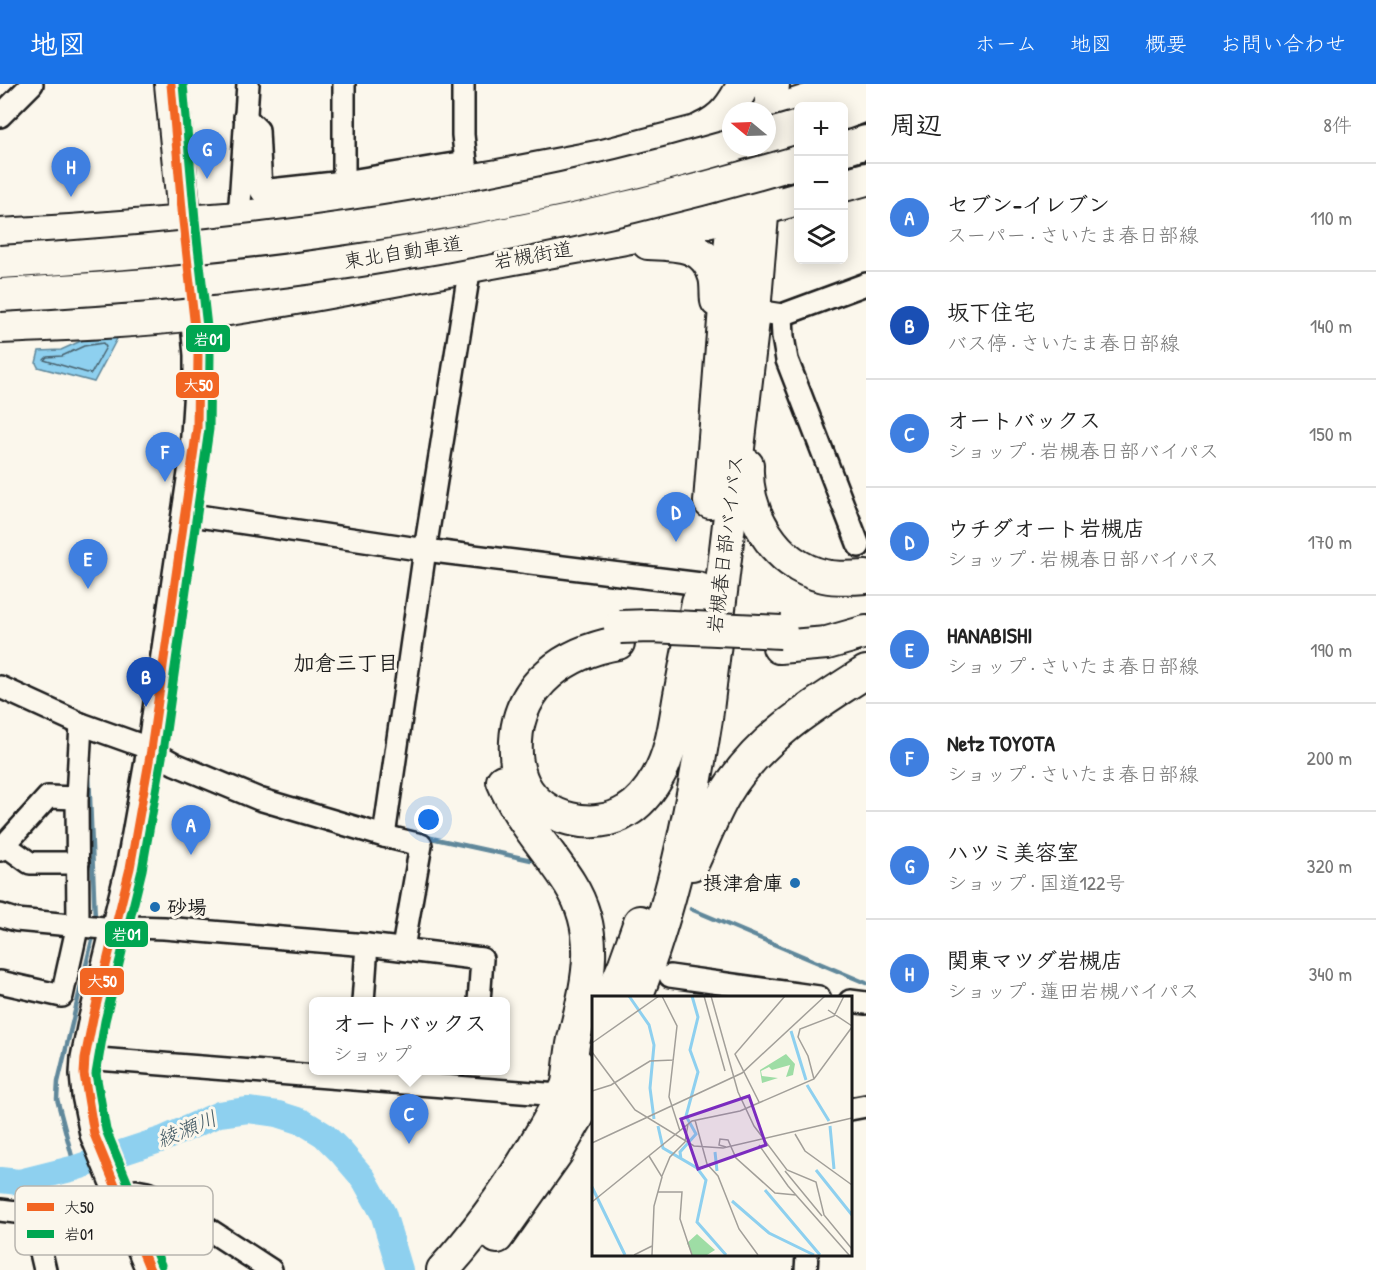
<!DOCTYPE html>
<html lang="ja">
<head>
<meta charset="utf-8">
<style>
	:root { --surface:#fff; --page:#f2f2f2; --text:#222; --muted:#767676; --line:#e0e0e0; --accent:#1a73e8 }
	body { margin:0; font-family:"Patrick Hand","Klee One",sans-serif; background:var(--page); color:var(--text) }
	.controls { position:absolute; right:18px; top:18px; display:grid; overflow:hidden; border-radius:9px; box-shadow:0 3px 15px #0003 }
	.controls button { width:54px; height:54px; display:grid; place-items:center; padding:0; border:0; border-bottom:2px solid var(--line); background:var(--surface); color:var(--text); font:30px sans-serif }
	.compass { position:absolute; left:722px; top:18px; width:54px; height:54px; border-radius:50%; background:var(--surface); box-shadow:0 3px 15px #0003; rotate:289deg }
	.you { position:absolute; left:429px; top:736px; width:21px; height:21px; margin:-15px; border:4px solid #fff; border-radius:50%; background:#1a73e8; box-shadow:0 0 0 9px #1a73e833 }
	.badge { display:grid; place-items:center; width:39px; height:39px; border-radius:50%; background:var(--accent); color:#fff; font-size:20px; font-weight:700 }
	.pin { position:absolute; translate:-50% -50px; filter:drop-shadow(0 2px 3px #0008) }
	.pin::after { content:''; position:absolute; top:32px; width:21px; height:18px; background:inherit; clip-path:polygon(0 0,100% 0,50% 100%) }
	.popup { position:absolute; left:309px; top:913px; width:201px; height:78px; box-sizing:border-box; display:grid; place-content:center; border-radius:9px; background:var(--surface); filter:drop-shadow(0 2px 4px #0005); font-size:20px; white-space:nowrap; color:var(--muted) }
	.popup b { font-size:22px; color:var(--text) }
	.popup::after { content:''; position:absolute; left:50%; top:100%; margin-left:-12px; border:12px solid transparent; border-top-color:var(--surface) }
	.list { margin:0; padding:0; list-style:none }
	h2 { display:flex; justify-content:space-between; align-items:center; height:78px; margin:0; padding:0 24px; font-size:26px }
	h2 small { font-size:20px; font-weight:400; color:var(--muted) }
	.list li { display:grid; grid-template-columns:39px 1fr auto; gap:18px; align-items:center; box-sizing:border-box; height:108px; padding:0 24px; border-top:2px solid var(--line) }
	.list b { display:block; font-size:22px; white-space:nowrap }
	.list p { margin:0; font-size:20px; white-space:nowrap; color:var(--muted) }
	.list em { font-size:20px; font-style:normal; color:var(--muted) }
	.icon { flex:none; width:33px; height:33px; fill:none; stroke:currentColor; stroke-width:2; stroke-linecap:round; stroke-linejoin:round }
	.map { position:relative; flex:none; width:866px; height:1186px; overflow:hidden }
	header { display:flex; align-items:center; gap:36px; box-sizing:border-box; height:84px; padding:0 30px; background:var(--accent); color:#fff }
	header strong { font-size:28px }
	nav { display:flex; gap:33px; margin-inline-start:auto; font-size:21px }
	main { display:flex }
	aside { flex:1; background:var(--surface) }
	.map>svg:first-child { display:block }
</style>
</head>
<body>
<header>
<strong>地図</strong>
<nav><a>ホーム</a><a>地図</a><a>概要</a><a>お問い合わせ</a></nav>
</header>
<main>
<div class="map">
<svg width="866" height="1186" viewBox="0 0 866 1186">
	<rect width="100%" height="100%" fill="#fbf7ec"/>
	<filter id="ink" filterUnits="userSpaceOnUse"><feTurbulence type="fractalNoise" baseFrequency=".0167" numOctaves="2"/><feDisplacementMap in="SourceGraphic" scale="12" xChannelSelector="R" yChannelSelector="G"/><feConvolveMatrix kernelMatrix="1 2 1 2 8 2 1 2 1" color-interpolation-filters="sRGB"/></filter>
	<g filter="url(#ink)">
		<!-- water -->
		<polygon fill="#8ed0ef" stroke="#60889b" stroke-width="1.5" points="119,251 94,298 38,283 36,279 39,267 61,266 83,256"/>
		<g fill="none" stroke-linecap="round" stroke-linejoin="round">
			<!-- shore -->
			<polygon stroke="#4a6470" stroke-width="1.5" points="103,259 106,263 91,290 44,276 47,273 62,272 84,262"/>
			<!-- stream -->
			<g stroke="#60889b" stroke-width="4.5">
				<polyline points="89,689 95,836"/>
				<polyline points="422,752 531,776"/>
				<polyline points="691,825 866,899"/>
				<polyline points="75,1084 57,1015 58,998 94,848"/>
			</g>
			<!-- river -->
			<polyline stroke="#8ed0ef" stroke-width="26" points="0,1096 19,1098 75,1084 163,1055 219,1030 248,1026 278,1030 303,1038 324,1051 341,1068 364,1095 383,1129 400,1186"/>
			<!-- minor casing -->
			<g stroke="#1c1c1c" stroke-width="26">
				<g id="minor">
					<polyline points="344,0 344,98"/>
					<polyline points="0,32 32,0"/>
					<polyline points="245,33 258,46 261,107 344,98 466,78 463,51 463,0"/>
					<polyline points="239,134 248,0"/>
					<polyline points="769,229 782,231 866,200"/>
					<polyline points="782,231 783,253 787,276 859,462"/>
					<polyline points="185,430 425,466 701,500"/>
					<polyline points="0,603 81,640 140,661 175,680 259,715 384,752 421,761 403,864"/>
					<polyline points="384,752 425,466 470,182"/>
					<polyline points="5,761 30,779 78,779"/>
					<polyline points="0,766 48,713 77,714"/>
					<polyline points="0,831 16,836 115,845 131,843 164,844 367,861 482,875 479,918"/>
					<polyline points="670,892 819,913"/>
					<polyline points="0,898 62,912 78,840 77,714 81,640"/>
					<polyline points="850,917 866,919"/>
					<polyline points="363,918 367,861"/>
					<polyline points="85,974 572,1012"/>
					<polyline points="850,1025 866,1022"/>
					<polyline points="118,1110 136,1107 147,1109 168,1119 271,1186"/>
					<polyline points="0,1126 32,1130 45,1186"/>
					<polyline points="806,1186 807,1170"/>
				</g>
			</g>
			<!-- major casing -->
			<g stroke="#1c1c1c" stroke-width="32">
				<polyline id="major" points="150,1186 94,1050 86,1011 84,990 85,974 93,934 130,784 151,666 193,382 198,304 198,271 194,230"/>
			</g>
			<!-- highway casing -->
			<g stroke="#1c1c1c" stroke-width="36">
				<g id="highway">
					<polyline points="171,0 193,223"/>
					<polyline points="844,29 866,21"/>
					<polyline points="767,30 860,0"/>
					<path d="M702 45C724 35 733 21 744 0"/>
					<polyline points="844,65 866,58"/>
					<polyline points="844,101 866,95"/>
					<polyline points="0,151 70,147 239,134 313,123 498,92 603,72 731,39"/>
					<path d="M648 159C676 160 706 159 715 193 717 200 716 210 717 217"/>
					<path d="M0 243C65 240 130 238 194 230 287 218 379 198 471 182 580 161 691 146 798 115"/>
					<path d="M747 381C745 428 774 481 824 492 837 495 852 494 866 493"/>
					<polyline points="710,418 727,198 740,63"/>
					<path d="M618 559C567 568 519 599 516 657 515 672 517 687 524 701 542 736 595 748 627 727 639 720 650 706 657 694 672 669 675 639 680 611 686 580 692 549 698 518"/>
					<polyline points="779,563 827,559 866,548"/>
					<path d="M503 697C519 736 548 765 570 800 602 851 587 901 574 955 571 969 570 985 568 1000"/>
					<path d="M692 780C703 757 712 732 725 710 758 655 814 621 866 588"/>
					<polyline points="611,913 625,880 640,838"/>
					<path d="M636 913C672 823 691 730 706 635L754 228 773 0"/>
					<polyline points="497,1153 557,1068 593,1006"/>
					<path d="M443 1186C498 1126 542 1054 578 981"/>
				</g>
			</g>
			<!-- minor -->
			<use href="#minor" stroke="#fbf7ec" stroke-width="21"/>
			<!-- major -->
			<use href="#major" stroke="#fbf7ec" stroke-width="27"/>
			<!-- highway -->
			<use href="#highway" stroke="#fbf7ec" stroke-width="32"/>
			<!-- highway-bridge casing -->
			<g stroke="#1c1c1c" stroke-width="36" stroke-linecap="butt">
				<g id="highway-bridge">
					<polyline points="767,52 798,43"/>
					<path d="M0 178C246 164 494 131 731 62"/>
					<path d="M0 211C121 204 241 195 361 176 509 153 655 120 798 78"/>
					<polyline points="620,543 650,542 781,548"/>
				</g>
			</g>
			<!-- highway-bridge -->
			<use href="#highway-bridge" stroke="#fbf7ec" stroke-width="32"/>
			<!-- bus-1 casing -->
			<g stroke="#fbf7ec" stroke-width="14">
				<polyline id="bus-1" points="150,1186 94,1050 84,990 85,974 93,934 130,784 151,666 197,344 198,271 183,137 171,0"/>
			</g>
			<!-- bus-2 casing -->
			<g stroke="#fbf7ec" stroke-width="14">
				<polyline id="bus-2" points="161,1181 106,1046 96,990 105,937 142,786 163,668 209,345 210,270 195,136 183,0"/>
			</g>
			<!-- bus-1 -->
			<use href="#bus-1" stroke="#f26522" stroke-width="9"/>
			<!-- bus-2 -->
			<use href="#bus-2" stroke="#00a651" stroke-width="9"/>
		</g>
	</g>
	<!-- markers -->
	<g fill="#1f6fb2" stroke="#fbf7ec" stroke-width="2">
		<circle cx="795" cy="799" r="6"/>
		<circle cx="155" cy="823" r="6"/>
	</g>
	<g text-anchor="middle" stroke-width="6" stroke-linejoin="round" paint-order="stroke">
		<!-- street labels -->
		<g font-size="20" fill="#1c1c1c" stroke="#fbf7ec">
			<text transform="translate(403 168) rotate(-9)" y="7">東北自動車道</text>
			<text transform="translate(533 171) rotate(-10)" y="7">岩槻街道</text>
			<text transform="translate(725 460) rotate(-83)" y="7">岩槻春日部バイパス</text>
		</g>
		<!-- poi labels -->
		<g font-size="20" font-weight="bold" fill="#1c1c1c" stroke="#fbf7ec" text-anchor="end">
			<text x="783" y="806">摂津倉庫</text>
			<text x="167" y="830" text-anchor="start">砂場</text>
		</g>
		<!-- neighbourhood labels -->
		<g font-size="21" font-weight="bold" fill="#1c1c1c" stroke="#fbf7ec">
			<text x="346" y="586">加倉三丁目</text>
		</g>
		<!-- water labels -->
		<g font-size="21" font-style="italic" fill="#445b66" stroke="#fbf7ec">
			<text transform="translate(187 1045) rotate(-22)" y="7">綾瀬川</text>
		</g>
	</g>
	<!-- overview -->
	<g transform="translate(592 912)">
		<rect width="260" height="260" fill="#fbf7ec"/>
		<path d="M194 58 203 68 201 79 194 81 198 69 180 74 177 71 169 75 170 80 186 82 170 87 168 74ZM105 238 123 254 115 259H100L95 247Z" fill="#9edda5"/>
		<path fill="none" stroke="#8ed0ef" stroke-width="3" d="M37 0 57 29 62 49 58 92 62 123M199 35 214 84M215 89 237 125M66 130 71 152 105 172 114 184 105 226 134 259M238 130 242 173M123 156 125 175M89 163 88 156 104 138 94 120 106 76 98 54 106 21 100 0M224 174 260 219M0 191 33 259M173 194 228 259M140 205 177 237 222 259"/>
		<path fill="none" stroke="#a29f99" stroke-width="1.5" d="M70 0 85 30 77 101 88 135M112 0 133 75M119 0 146 96 162 130 195 174 224 186 232 219 260 253M236 14 260 30M0 47 67 0M0 56 43 114 102 150 131 152 260 122M222 83 216 60 206 41 208 33 242 20 252 0M0 95 19 89 58 65 82 64M167 106 143 58 193 0M148 115 222 83 260 31M103 124 115 168 126 180 147 233 166 259M203 138 213 155 260 189M0 147 150 77 233 0M167 149 196 190 257 259M134 151 127 149 128 143 136 144 144 162 183 197 204 199M57 160 70 181 62 210 60 259M193 175 230 220M70 180 78 161 93 146 96 128M66 196H90L88 223 100 259M0 206 100 125 148 115M42 259 60 250"/>
		<path fill="#7b2cbf" fill-opacity="0.15" stroke="#7b2cbf" stroke-width="3" d="M157 100 174 149 106 173 89 123Z"/>
		<rect width="260" height="260" fill="none" stroke="#1c1c1c" stroke-width="3"/>
	</g>
	<!-- legend -->
	<rect x="15" y="1102" width="198" height="69" rx="9" fill="#fbf7ec" stroke="#b8b5ae" stroke-width="1.5"/>
	<rect x="27" y="1119" width="27" height="8" fill="#f26522"/>
	<rect x="27" y="1146" width="27" height="8" fill="#00a651"/>
	<g font-size="16" fill="#1c1c1c">
		<text x="64" y="1129">大50</text>
		<text x="64" y="1156">岩01</text>
	</g>
	<g stroke="#fbf7ec" stroke-width="2">
		<rect x="185" y="240" width="46" height="29" rx="6" fill="#00a651"/>
		<rect x="175" y="287" width="45" height="28" rx="6" fill="#f26522"/>
		<rect x="104" y="836" width="45" height="28" rx="6" fill="#00a651"/>
		<rect x="79" y="883" width="46" height="29" rx="6" fill="#f26522"/>
	</g>
	<g font-size="16" text-anchor="middle" font-weight="bold" fill="#fff">
		<text x="208" y="261">岩01</text>
		<text x="198" y="307">大50</text>
		<text x="126" y="856">岩01</text>
		<text x="102" y="903">大50</text>
	</g>
</svg>
<div class="controls">
<button>+</button>
<button>−</button>
<button><svg class="icon" aria-label="layers" viewBox="0 0 24 24"><path d="M12 4l9 5-9 5-9-5zM3 14l9 5 9-5"/></svg></button>
</div>
<svg class="compass" viewBox="-18 -18 36 36"><path d="M0-13l5 13h-10z" fill="#e53935"/><path d="M0 13l5-13h-10z" fill="#767676"/></svg>
<div class="you"></div>
<div class="pin badge" style="left:191px;top:771px;background:#3f7fe0">A</div>
<div class="pin badge" style="left:146px;top:623px;background:#1a4fb4">B</div>
<div class="pin badge" style="left:409px;top:1060px;background:#3f7fe0">C</div>
<div class="popup"><b>オートバックス</b>ショップ</div>
<div class="pin badge" style="left:676px;top:458px;background:#3f7fe0">D</div>
<div class="pin badge" style="left:88px;top:505px;background:#3f7fe0">E</div>
<div class="pin badge" style="left:165px;top:398px;background:#3f7fe0">F</div>
<div class="pin badge" style="left:207px;top:95px;background:#3f7fe0">G</div>
<div class="pin badge" style="left:71px;top:113px;background:#3f7fe0">H</div>
</div>
<aside>
<h2>周辺<small>8件</small></h2>
<ul class="list">
<li><span class="badge" style="background:#3f7fe0">A</span><div><b>セブン-イレブン</b><p>スーパー · さいたま春日部線</p></div><em>110 m</em></li>
<li><span class="badge" style="background:#1a4fb4">B</span><div><b>坂下住宅</b><p>バス停 · さいたま春日部線</p></div><em>140 m</em></li>
<li><span class="badge" style="background:#3f7fe0">C</span><div><b>オートバックス</b><p>ショップ · 岩槻春日部バイパス</p></div><em>150 m</em></li>
<li><span class="badge" style="background:#3f7fe0">D</span><div><b>ウチダオート岩槻店</b><p>ショップ · 岩槻春日部バイパス</p></div><em>170 m</em></li>
<li><span class="badge" style="background:#3f7fe0">E</span><div><b>HANABISHI</b><p>ショップ · さいたま春日部線</p></div><em>190 m</em></li>
<li><span class="badge" style="background:#3f7fe0">F</span><div><b>Netz TOYOTA</b><p>ショップ · さいたま春日部線</p></div><em>200 m</em></li>
<li><span class="badge" style="background:#3f7fe0">G</span><div><b>ハツミ美容室</b><p>ショップ · 国道122号</p></div><em>320 m</em></li>
<li><span class="badge" style="background:#3f7fe0">H</span><div><b>関東マツダ岩槻店</b><p>ショップ · 蓮田岩槻バイパス</p></div><em>340 m</em></li>
</ul>
</aside>
</main>
</body>
</html>
